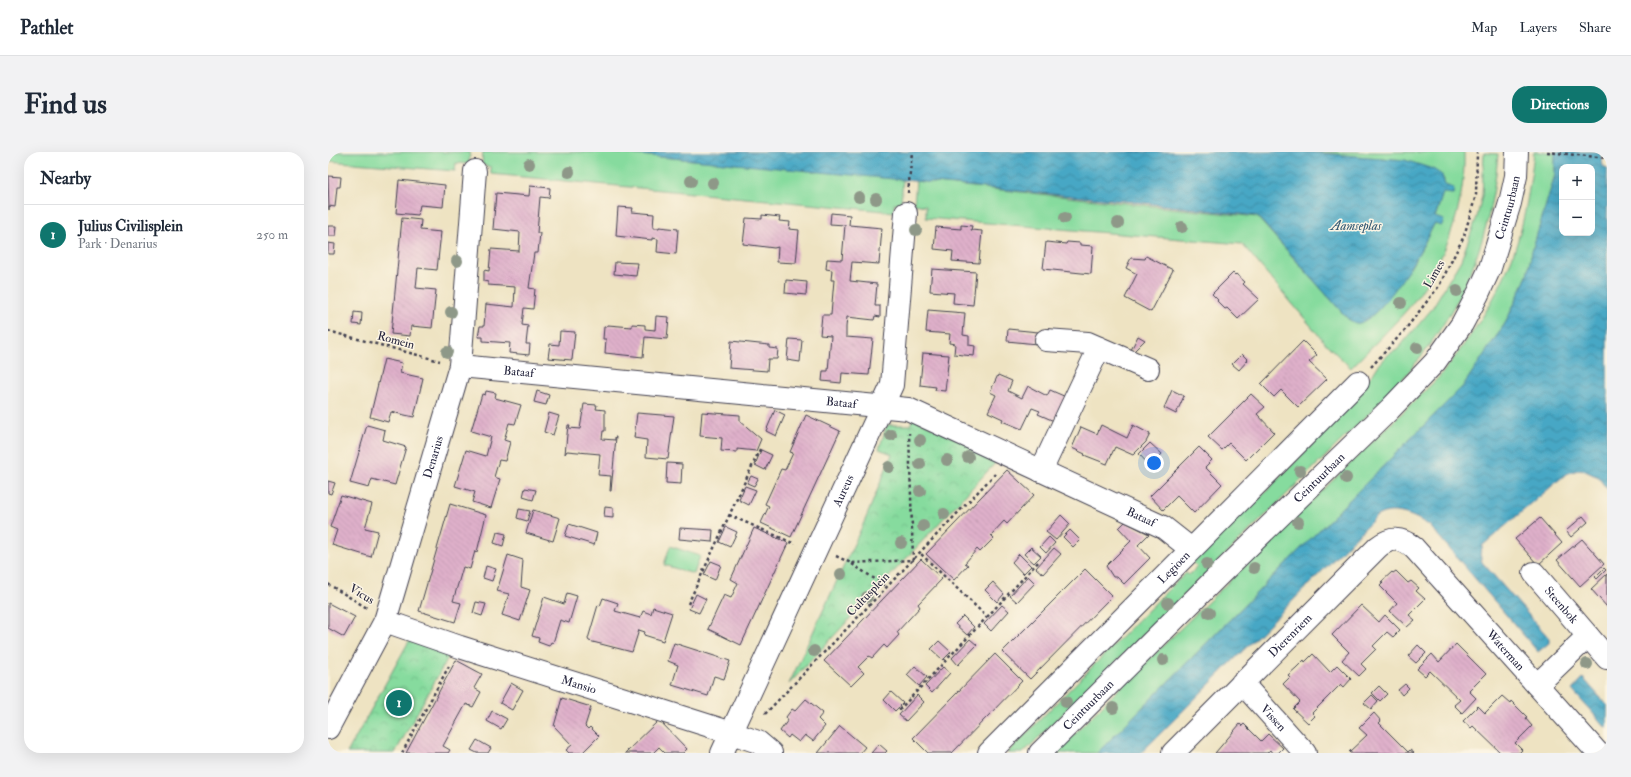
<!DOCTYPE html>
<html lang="en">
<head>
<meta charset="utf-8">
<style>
	:root { --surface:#fff; --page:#f2f2f3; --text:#1f2937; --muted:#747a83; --line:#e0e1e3; --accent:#0f766e }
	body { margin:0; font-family:"IM FELL Double Pica",serif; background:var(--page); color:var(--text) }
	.controls { position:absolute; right:12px; top:12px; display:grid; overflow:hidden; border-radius:8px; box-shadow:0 4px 16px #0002 }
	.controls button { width:36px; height:36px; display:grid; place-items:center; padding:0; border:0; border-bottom:1px solid var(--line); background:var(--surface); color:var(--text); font:20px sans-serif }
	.you { position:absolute; left:826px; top:311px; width:14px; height:14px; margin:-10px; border:3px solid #fff; border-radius:50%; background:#1a73e8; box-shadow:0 0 0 6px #1a73e833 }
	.badge { display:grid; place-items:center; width:26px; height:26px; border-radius:50%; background:var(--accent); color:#fff; font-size:13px; font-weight:700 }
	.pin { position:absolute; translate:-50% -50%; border:2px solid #fff; box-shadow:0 1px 4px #0006 }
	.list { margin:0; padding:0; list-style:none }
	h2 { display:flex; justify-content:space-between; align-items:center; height:52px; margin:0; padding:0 16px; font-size:17px }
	h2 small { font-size:13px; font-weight:400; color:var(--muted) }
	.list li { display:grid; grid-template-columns:26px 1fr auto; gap:12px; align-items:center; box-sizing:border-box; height:60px; padding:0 16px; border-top:1px solid var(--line) }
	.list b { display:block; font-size:15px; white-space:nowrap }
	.list p { margin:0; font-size:13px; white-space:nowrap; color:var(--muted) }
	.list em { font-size:13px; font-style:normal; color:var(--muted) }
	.map { position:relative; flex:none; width:1279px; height:601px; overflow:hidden; border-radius:16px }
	header { display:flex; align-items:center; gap:24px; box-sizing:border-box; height:56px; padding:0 20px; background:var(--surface); border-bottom:1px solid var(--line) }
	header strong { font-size:19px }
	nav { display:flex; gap:22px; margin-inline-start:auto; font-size:14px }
	.intro { display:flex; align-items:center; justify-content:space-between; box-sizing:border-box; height:96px; padding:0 24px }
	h1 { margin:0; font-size:28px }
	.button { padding:10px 18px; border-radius:16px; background:var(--accent); color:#fff; font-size:14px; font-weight:700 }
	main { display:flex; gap:24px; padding:0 24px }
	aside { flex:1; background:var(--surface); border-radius:16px; box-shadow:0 4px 16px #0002 }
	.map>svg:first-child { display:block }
</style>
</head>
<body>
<header>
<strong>Pathlet</strong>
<nav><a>Map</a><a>Layers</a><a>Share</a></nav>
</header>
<div class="intro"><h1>Find us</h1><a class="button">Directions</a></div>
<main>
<aside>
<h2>Nearby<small></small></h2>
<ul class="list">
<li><span class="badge">1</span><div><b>Julius Civilisplein</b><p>Park · Denarius</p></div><em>250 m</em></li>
</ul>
</aside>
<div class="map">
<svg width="1279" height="601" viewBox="0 0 1279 601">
	<defs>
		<pattern id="park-crowns" width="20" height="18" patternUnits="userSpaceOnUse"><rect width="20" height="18" fill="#86db9e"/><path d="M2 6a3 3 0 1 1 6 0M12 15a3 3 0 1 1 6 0" fill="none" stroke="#73bc89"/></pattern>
		<pattern id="water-waves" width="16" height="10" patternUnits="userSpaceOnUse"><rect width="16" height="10" fill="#46a7c5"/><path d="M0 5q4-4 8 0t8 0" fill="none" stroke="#3a88a1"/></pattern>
		<pattern id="building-back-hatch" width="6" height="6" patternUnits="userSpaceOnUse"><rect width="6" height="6" fill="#dfb0ca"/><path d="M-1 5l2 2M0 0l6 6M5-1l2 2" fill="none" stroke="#bf97ae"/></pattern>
	</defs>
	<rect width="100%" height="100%" fill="#fcf5e5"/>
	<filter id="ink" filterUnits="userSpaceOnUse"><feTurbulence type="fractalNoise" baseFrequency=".025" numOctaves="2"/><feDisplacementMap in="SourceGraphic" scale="8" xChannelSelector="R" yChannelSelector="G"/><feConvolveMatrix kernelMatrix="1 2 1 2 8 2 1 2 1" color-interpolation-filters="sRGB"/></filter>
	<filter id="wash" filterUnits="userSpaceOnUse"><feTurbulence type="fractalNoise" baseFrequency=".012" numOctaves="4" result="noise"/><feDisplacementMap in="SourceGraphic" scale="16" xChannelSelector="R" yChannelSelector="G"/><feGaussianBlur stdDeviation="0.9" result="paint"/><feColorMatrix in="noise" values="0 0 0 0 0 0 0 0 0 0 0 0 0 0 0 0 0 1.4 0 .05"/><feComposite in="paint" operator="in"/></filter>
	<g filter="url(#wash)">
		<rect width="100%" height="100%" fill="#eee3c2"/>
		<!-- green -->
		<g fill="#86db9e" stroke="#547e6c">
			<polygon points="0,0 142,0 141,12 128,11 127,19 0,9"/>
			<polygon points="155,0 277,0 575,27 573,51 566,52 566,60 163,22 163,15 154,13"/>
			<path d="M978 0H1136C1138 57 1115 116 1078 159 1060 179 1041 197 1023 216L999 193 914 92 598 66V54L586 52 588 29 929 65 1020 167 1029 171 1051 157 1084 113 1096 92 1106 72 1116 68 1107 66 1115 40 1116 27 1077 8Z"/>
			<path d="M1206 0H1227V23L1204 99 1199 124 1178 170 1135 234 769 601H729L753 575 804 524 1112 224C1136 194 1159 162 1175 127 1194 88 1201 43 1206 0Z"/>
			<path d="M1156 1 1170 2C1162 99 1128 169 1063 240L695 601H679L844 434 858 421 861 423 869 415 862 408 918 352 922 356 1000 276 996 272 1045 222 1050 214 1061 202 1069 198 1103 158 1133 108 1149 65 1154 44Z"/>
			<polygon points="342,394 372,404 366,422 336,413"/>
		</g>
		<!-- park -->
		<g fill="url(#park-crowns)" stroke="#547e6c">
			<polygon points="585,266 671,307 461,532 538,366 564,302 551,297 559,273 582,273"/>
			<polygon points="81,489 123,500 67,601 19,601"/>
		</g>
		<!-- water -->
		<g fill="url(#water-waves)" stroke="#346480" fill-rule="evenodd">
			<path d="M281 0H978L1077 8 1105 17 1114 23 1117 33 1126 36 1125 42 1115 41 1107 65 1116 68 1114 74 1106 72C1095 96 1058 160 1034 170 1029 173 1025 170 1020 167L929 64 807 50Z"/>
			<path d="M1227 0H1272L1275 14 1279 16V337L1270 325 1253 317 1238 322 1155 393 1152 402 1154 410 1221 486V491L1210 500 1102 374C1087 364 1066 354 1049 364L813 601H769L1135 234 1178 170 1199 124 1204 99 1227 23ZM1234 15H1264V81H1234Z"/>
			<polygon points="1255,526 1279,553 1279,577 1244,538"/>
		</g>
		<g id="blocks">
			<!-- building -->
			<g fill="url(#building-back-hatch)">
				<polygon points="0,24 13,25 12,35 9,35 7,55 1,54 1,58"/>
				<polygon points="71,28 117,33 115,55 92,53 90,63 68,61"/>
				<polygon points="202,34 222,36 221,46 212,45 209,81 212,81 210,101 206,101 201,136 207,137 205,157 196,156 194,173 200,174 198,192 202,192 201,203 181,201 182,191 155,189 155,185 150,185 152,174 156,174 158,152 186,155 187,135 160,133 160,130 156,129 156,118 161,119 163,97 191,99 192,80 165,77 168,41 201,44"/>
				<polygon points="290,55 305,56 304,60 326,62 325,76 331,76 331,75 350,77 348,102 329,100 330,87 324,86 324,88 288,84"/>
				<polygon points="503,61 522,63 521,73 554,76 551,112 524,110 522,129 549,132 547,154 552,154 552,165 547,164 546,168 519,165 518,175 518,185 545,187 541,223 514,221 513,231 494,229 495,219 500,219 503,184 492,183 494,163 503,163 506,128 503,128 504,118 498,117 499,107 514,108 517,73 502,72"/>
				<polygon points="434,63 452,65 451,69 462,70 461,77 471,78 468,111 449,110 450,95 446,96 415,92 418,66 434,67"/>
				<polygon points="74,66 93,68 92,78 113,80 109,118 90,116 88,136 108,138 104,176 83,174 82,184 63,182"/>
				<polygon points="633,73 644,74 643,78 654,79 651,111 624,109 625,99 606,97 608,75 633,77"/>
				<polygon points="0,74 9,74 8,84 0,84"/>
				<polygon points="718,90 738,92 739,90 752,91 752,93 765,94 763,122 715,117"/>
				<polygon points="0,91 7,92 6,102 0,102"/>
				<polygon points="818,104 845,118 823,160 797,146 809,122 798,116 803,106 817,107"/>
				<polygon points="287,110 310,111 308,124 286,122"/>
				<polygon points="604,117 648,120 645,153 625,151 626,141 602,139"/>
				<polygon points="905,121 907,123 908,122 917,130 915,132 931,147 910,167 899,156 897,157 889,149 890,148 884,142"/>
				<polygon points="458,128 479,130 478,143 457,141"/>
				<polygon points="600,158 637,161 635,183 641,184 641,193 647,194 646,204 626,202 627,192 621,191 622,182 598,180"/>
				<polygon points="26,160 34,161 33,173 25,172"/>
				<polygon points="328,164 341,165 339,187 317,185 315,205 277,201 278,187 275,187 276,175 279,175 280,173 304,175 304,172 317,173 317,177 327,178"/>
				<polygon points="680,177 710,180 709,192 679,189"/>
				<polygon points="232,179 247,180 244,208 220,206 222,192 231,193"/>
				<polygon points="810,184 817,188 806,199 803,198"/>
				<polygon points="461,187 474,188 472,210 459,208"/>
				<polygon points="403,189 441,193 441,196 450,197 449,207 440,207 439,219 401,216"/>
				<polygon points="975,189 989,203 981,210 999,227 970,255 953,238 946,245 933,232"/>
				<polygon points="595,201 621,203 617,239 607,238 608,235 592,233"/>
				<polygon points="914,202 920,208 911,218 904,212"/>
				<polygon points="56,207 74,211 72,221 95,226 86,265 63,260 60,270 42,265"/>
				<polygon points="670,223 684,229 680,239 694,246 700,234 719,244 722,238 738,245 726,269 710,262 712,259 704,256 694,277 674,269 675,267 660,260 668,243 662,240"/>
				<polygon points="844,238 856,244 848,262 836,256"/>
				<polygon points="158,239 168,241 167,246 193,253 187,272 181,271 176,288 182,290 177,309 171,308 166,325 172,327 163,356 144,350 147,340 127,334 138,298 158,304 163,285 143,279 154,242 157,243"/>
				<polygon points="209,239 221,243 218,253 206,250"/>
				<polygon points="923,242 937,255 929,262 946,280 918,308 901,291 894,298 880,285"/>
				<polygon points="256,252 269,253 268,257 277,258 277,279 275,279 274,287 287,288 287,285 288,285 283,339 282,339 283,324 270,323 272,302 239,299 237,302 240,273 242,273 241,276 252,277"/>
				<polygon points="447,258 457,263 448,284 438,279"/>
				<polygon points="374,260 412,263 412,269 433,287 428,299 409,297 409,300 393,299 394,286 372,284"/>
				<polygon points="221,261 231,264 225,283 216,280"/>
				<polygon points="309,261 346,264 340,307 318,305 319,288 306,286"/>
				<polygon points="478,263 512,279 463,385 433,371 441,354 437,352 453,317 457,318 465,301 462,300"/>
				<polygon points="39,273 57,278 55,288 78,295 67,333 44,327 41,336 22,331"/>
				<polygon points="773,273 799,286 805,273 822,282 818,290 805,303 787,295 779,312 756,303 757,302 744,296 753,275 769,282"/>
				<polygon points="822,291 834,302 822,314 811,302"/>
				<polygon points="871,295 884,308 877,315 894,332 866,361 849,344 835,358 822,344"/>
				<polygon points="433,298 444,303 437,318 427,313"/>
				<polygon points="339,311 354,312 353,332 338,331"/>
				<polygon points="679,318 706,343 679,372 676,369 663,383 666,386 652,400 649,397 637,411 640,413 626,428 598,402"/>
				<polygon points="423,324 430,327 426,334 419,331"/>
				<polygon points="0,329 7,331 3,342 0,341"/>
				<polygon points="417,334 428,338 421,353 411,348"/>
				<polygon points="197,336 208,338 205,348 195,345"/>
				<polygon points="13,343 44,352 37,376 50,379 43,405 4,393 9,378 2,375"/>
				<polygon points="122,352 158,363 149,400 147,399 142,417 135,415 125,449 133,451 127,470 91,459"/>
				<polygon points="277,355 285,356 285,366 276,365"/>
				<polygon points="191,357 202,359 199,369 189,366"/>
				<polygon points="205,358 232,366 225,389 198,381"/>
				<polygon points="733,363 742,372 728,388 718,380"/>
				<polygon points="1255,364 1260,370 1243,385 1238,379"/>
				<polygon points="1212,366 1234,391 1210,413 1187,387"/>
				<polygon points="797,370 821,382 810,393 822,406 796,432 789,425 785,425 778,414 803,389 791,376"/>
				<polygon points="241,372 269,381 266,393 237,384"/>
				<polygon points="398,375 409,380 402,395 391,390"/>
				<polygon points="352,376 385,378 384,390 351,387"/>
				<polygon points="426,376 460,391 413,493 380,477 396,443 403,446 410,431 403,427"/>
				<polygon points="742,378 752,388 745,395 735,385"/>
				<polygon points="169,380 178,382 175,394 166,391"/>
				<polygon points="721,385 727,391 718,401 712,395"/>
				<polygon points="1254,387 1276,412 1252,434 1229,408"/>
				<polygon points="703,395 713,404 706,411 696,402"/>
				<polygon points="726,396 733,402 715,422 708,416"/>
				<polygon points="691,402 703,414 695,422 684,410"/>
				<polygon points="180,403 195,408 193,435 202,438 192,469 174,463 181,442 169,439"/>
				<polygon points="593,407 614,427 590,452 592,455 569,480 571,483 559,496 556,493 544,506 541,504 530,515 536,521 523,534 496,509"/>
				<polygon points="383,409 393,413 387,428 376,423"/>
				<polygon points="158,414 168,417 164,429 155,426"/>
				<polygon points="1276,416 1278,418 1269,427 1267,425"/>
				<polygon points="757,417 784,444 702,527 674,500"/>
				<polygon points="1068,419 1080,431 1083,429 1091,436 1088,439 1097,447 1081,463 1087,468 1079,475 1062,459 1069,451 1052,434 1055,431 1053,430 1064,420 1065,421"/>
				<polygon points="1279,422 1279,455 1263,437"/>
				<polygon points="700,424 707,431 689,450 682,444"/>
				<polygon points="665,430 676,442 669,450 657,438"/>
				<polygon points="239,441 249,444 241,471 232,468 225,491 223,490 221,494 210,490 211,486 204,484 216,445 236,452"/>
				<polygon points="368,442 378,447 371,461 361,457"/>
				<polygon points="275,446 290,451 287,459 312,466 315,459 323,462 325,455 344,461 335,489 316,483 317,480 311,478 304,500 261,489 260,487 270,453 272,454"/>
				<polygon points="148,450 158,452 154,464 145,461"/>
				<polygon points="0,451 27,465 16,485 0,476"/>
				<polygon points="674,453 681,459 663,479 656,472"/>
				<polygon points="1033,453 1051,470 1057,463 1072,478 1065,485 1059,480 1045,494 1048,497 1033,512 1038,517 1031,524 1014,508 1021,500 1004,483"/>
				<polygon points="635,464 646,475 639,483 627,472"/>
				<polygon points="642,487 649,493 630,513 624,506"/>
				<polygon points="611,489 623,500 615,508 603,497"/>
				<polygon points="346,491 402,509 396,527 386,524 380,544 344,533 350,513 340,509"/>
				<polygon points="1128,492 1158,522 1141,539 1148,546 1134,561 1126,553 1132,548 1102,519 1097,524 1089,517 1104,502 1111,510"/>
				<polygon points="1090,493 1098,501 1088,511 1080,504"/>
				<polygon points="667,502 694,529 624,601 600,601 585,586"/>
				<polygon points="985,502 1002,520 1009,513 1023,527 1016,535 1013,532 984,561 987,564 980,571 965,557 972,550 955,532 962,525 960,523 968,516 976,508 977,510"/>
				<polygon points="128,508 154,522 146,536 153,540 145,555 138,552 115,594 122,598 120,601 78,601"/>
				<polygon points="587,514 599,525 591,534 579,523"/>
				<polygon points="615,515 622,521 604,541 597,534"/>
				<polygon points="183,531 195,538 184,558 172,551"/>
				<polygon points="1077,532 1081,536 1074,543 1070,538"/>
				<polygon points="1051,534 1059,542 1052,549 1044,541"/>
				<polygon points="563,540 575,551 567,559 556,548"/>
				<polygon points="589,543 596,550 578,569 571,563"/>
				<polygon points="1044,543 1050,549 1043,557 1036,551"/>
				<polygon points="1174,544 1182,551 1183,549 1199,565 1197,566 1204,574 1187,591 1194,598 1191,601 1173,601 1145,574 1143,576 1135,569 1150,554 1157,561"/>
				<polygon points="234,546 263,555 257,574 260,577 262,575 271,584 254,601 241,601 238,598 244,593 226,574"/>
				<polygon points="478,547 495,561 490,567 497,574 485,589 477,583 471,590 462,583 460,586 452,579 460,568 458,565 464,557 467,559"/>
				<polygon points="164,559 179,567 173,577 159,569"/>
				<polygon points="1046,561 1053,569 1051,571 1080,600 1082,598 1086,601 1022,601 1021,600 1039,583 1031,576"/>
				<polygon points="331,568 359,597 355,601 337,601 331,595 325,601 297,601"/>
				<polygon points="912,572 914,574 916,572 933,589 940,582 955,596 950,601 944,601 942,598 939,601 887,601"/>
				<polygon points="512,574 537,595 532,601 490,601"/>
				<polygon points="149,588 163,596 160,601 149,601 143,598"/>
				<polygon points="551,592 559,599 557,601 543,601"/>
			</g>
		</g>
	</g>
	<g filter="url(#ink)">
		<use href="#blocks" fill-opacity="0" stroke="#413f4f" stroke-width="1"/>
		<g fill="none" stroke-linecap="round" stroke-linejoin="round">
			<!-- minor casing -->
			<g stroke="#413f4f" stroke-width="24">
				<g id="minor">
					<polyline points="718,188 760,191 820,217"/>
					<path id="s1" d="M132 214 580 257 835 375 863 397"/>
					<polyline points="713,319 771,196"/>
					<path id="s2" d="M1206 421 1279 506"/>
					<path id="s3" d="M57 469 132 495 404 581 430 590 443 601"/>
					<path id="s4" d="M914 531 977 601"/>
					<polyline points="1209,533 1260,484"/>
					<path id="s5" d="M0 576 57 469 132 214 147 19"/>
					<path id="s6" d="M394 601 564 233 578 61"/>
					<path id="s7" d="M661 601 1030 230"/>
					<path id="s8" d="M712 601 891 423 1062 257 1107 210 1134 172 1150 142 1162 116 1182 51 1188 24 1189 0"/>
					<path id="s9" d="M845 601 1050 395C1063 385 1073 385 1086 396L1270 601"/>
				</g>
			</g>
			<!-- path -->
			<g stroke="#413f4f" stroke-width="2.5" stroke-dasharray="3 3" stroke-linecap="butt">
				<polyline points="1219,0 1279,6"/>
				<polyline points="580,41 584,0"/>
				<polyline points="0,179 112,209"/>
				<polyline points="1043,215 1076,179 1111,134 1136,84 1148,43 1149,0"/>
				<polyline points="401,363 467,392"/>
				<polyline points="508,404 523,411 585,408 581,281"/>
				<polyline points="524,412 559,435"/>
				<polyline points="0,432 39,456"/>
				<polyline points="360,452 433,295"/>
				<polyline points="659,465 712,408"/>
				<polyline points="571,558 659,465 592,401"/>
				<polyline points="437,562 667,322"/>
				<polyline points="74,601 121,514"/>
			</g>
			<!-- minor -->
			<use href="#minor" stroke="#fff" stroke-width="22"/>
		</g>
		<!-- trees -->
		<g fill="#8e9888">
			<circle cx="201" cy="12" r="6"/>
			<circle cx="241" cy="20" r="6"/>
			<circle cx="363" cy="29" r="6"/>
			<circle cx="385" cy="31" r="6"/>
			<circle cx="531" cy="45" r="6"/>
			<circle cx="548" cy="47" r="6"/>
			<circle cx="737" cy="66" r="6"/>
			<circle cx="790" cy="71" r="6"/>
			<circle cx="854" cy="75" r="6"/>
			<circle cx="588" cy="78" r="6"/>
			<circle cx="129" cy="109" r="6"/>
			<circle cx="1129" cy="139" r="6"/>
			<circle cx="1073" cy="151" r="6"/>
			<circle cx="123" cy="160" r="6"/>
			<circle cx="1089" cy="196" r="6"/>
			<circle cx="119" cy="200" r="6"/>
			<circle cx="563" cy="283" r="6"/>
			<circle cx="592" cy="288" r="6"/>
			<circle cx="640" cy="305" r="6"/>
			<circle cx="619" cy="308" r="6"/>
			<circle cx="592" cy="312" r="6"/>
			<circle cx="561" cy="315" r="6"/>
			<circle cx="972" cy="319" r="6"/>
			<circle cx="1018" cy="326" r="6"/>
			<circle cx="592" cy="339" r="6"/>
			<circle cx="616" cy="362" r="6"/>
			<circle cx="970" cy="370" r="6"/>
			<circle cx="595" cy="374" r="6"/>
			<circle cx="573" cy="391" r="6"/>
			<circle cx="879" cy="412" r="6"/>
			<circle cx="926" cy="416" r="6"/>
			<circle cx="513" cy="422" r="6"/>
			<circle cx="539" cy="445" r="6"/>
			<circle cx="840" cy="451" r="6"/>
			<circle cx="881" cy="461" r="6"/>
			<circle cx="486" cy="499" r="6"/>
			<circle cx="835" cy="508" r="6"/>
			<circle cx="1259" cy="512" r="6"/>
			<circle cx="738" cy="550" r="6"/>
			<circle cx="785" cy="556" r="6"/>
		</g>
	</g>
	<g text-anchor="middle" stroke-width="3" stroke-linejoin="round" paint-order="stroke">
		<!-- street labels -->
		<g font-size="12" fill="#22223b" stroke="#fcf5e5">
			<text dy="4" stroke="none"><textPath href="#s8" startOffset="728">Ceintuurbaan</textPath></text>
			<text transform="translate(1106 122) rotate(-60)" y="4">Limes</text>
			<text transform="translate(68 188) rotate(15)" y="4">Romein</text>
			<text dy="4" stroke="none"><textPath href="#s1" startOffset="59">Bataaf</textPath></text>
			<text dy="4" stroke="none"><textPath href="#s1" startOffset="383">Bataaf</textPath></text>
			<text dy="4" stroke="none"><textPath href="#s5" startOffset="292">Denarius</textPath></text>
			<text dy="4" stroke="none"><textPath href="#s8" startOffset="392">Ceintuurbaan</textPath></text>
			<text dy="4" stroke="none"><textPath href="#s6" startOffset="289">Aureus</textPath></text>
			<text dy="4" stroke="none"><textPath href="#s1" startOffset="707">Bataaf</textPath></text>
			<text dy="4" stroke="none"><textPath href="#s7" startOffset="262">Legioen</textPath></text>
			<text transform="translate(34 442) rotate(32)" y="4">Vicus</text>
			<text transform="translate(540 442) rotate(-46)" y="4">Cultusplein</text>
			<text dy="4" stroke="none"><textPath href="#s2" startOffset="42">Steenbok</textPath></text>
			<text dy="4" stroke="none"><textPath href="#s9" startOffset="166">Dierenriem</textPath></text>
			<text dy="4" stroke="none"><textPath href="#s9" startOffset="468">Waterman</textPath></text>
			<text dy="4" stroke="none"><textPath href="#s3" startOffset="204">Mansio</textPath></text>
			<text dy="4" stroke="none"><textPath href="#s8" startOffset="68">Ceintuurbaan</textPath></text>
			<text dy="4" stroke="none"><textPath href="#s4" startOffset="47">Vissen</textPath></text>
		</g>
		<!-- water labels -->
		<g font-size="13" font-style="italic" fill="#305772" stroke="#fcf5e5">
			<text x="1028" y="78">Aamseplas</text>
		</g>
	</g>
</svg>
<div class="controls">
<button>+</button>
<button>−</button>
</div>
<div class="you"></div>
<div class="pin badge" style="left:71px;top:551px">1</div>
</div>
</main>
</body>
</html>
